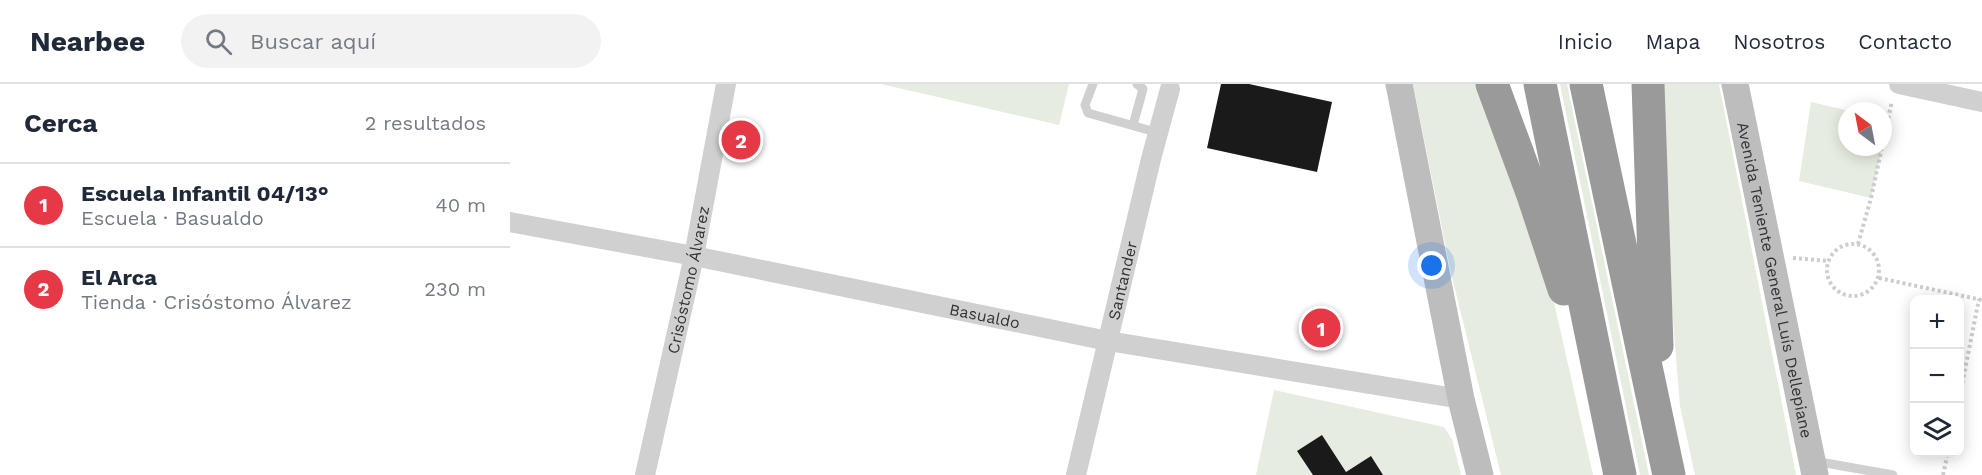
<!DOCTYPE html>
<html lang="es">
<head>
<meta charset="utf-8">
<style>
	:root { --surface:#fff; --page:#f2f2f3; --text:#1f2937; --muted:#747a83; --line:#e0e1e3; --accent:#e63946 }
	body { margin:0; font-family:"Work Sans",sans-serif; background:var(--page); color:var(--text) }
	.controls { position:absolute; right:18px; bottom:18px; display:grid; overflow:hidden; border-radius:12px; box-shadow:0 3px 15px #0003 }
	.controls button { width:54px; height:54px; display:grid; place-items:center; padding:0; border:0; border-bottom:2px solid var(--line); background:var(--surface); color:var(--text); font:30px sans-serif }
	.compass { position:absolute; left:1328px; top:18px; width:54px; height:54px; border-radius:50%; background:var(--surface); box-shadow:0 3px 15px #0003; rotate:328deg }
	.you { position:absolute; left:922px; top:182px; width:21px; height:21px; margin:-15px; border:4px solid #fff; border-radius:50%; background:#1a73e8; box-shadow:0 0 0 9px #1a73e833 }
	.badge { display:grid; place-items:center; width:39px; height:39px; border-radius:50%; background:var(--accent); color:#fff; font-size:20px; font-weight:700 }
	.pin { position:absolute; translate:-50% -50%; border:3px solid #fff; box-shadow:0 2px 6px #0006 }
	.list { margin:0; padding:0; list-style:none }
	h2 { display:flex; justify-content:space-between; align-items:center; height:78px; margin:0; padding:0 24px; font-size:26px }
	h2 small { font-size:20px; font-weight:400; color:var(--muted) }
	.list li { display:grid; grid-template-columns:39px 1fr auto; gap:18px; align-items:center; box-sizing:border-box; height:84px; padding:0 24px; border-top:2px solid var(--line) }
	.list b { display:block; font-size:22px; white-space:nowrap }
	.list p { margin:0; font-size:20px; white-space:nowrap; color:var(--muted) }
	.list em { font-size:20px; font-style:normal; color:var(--muted) }
	.icon { flex:none; width:33px; height:33px; fill:none; stroke:currentColor; stroke-width:2; stroke-linecap:round; stroke-linejoin:round }
	.map { position:relative; flex:none; width:1472px; height:391px; overflow:hidden }
	header { display:flex; align-items:center; gap:36px; box-sizing:border-box; height:84px; padding:0 30px; background:var(--surface); border-bottom:2px solid var(--line) }
	header strong { font-size:28px }
	nav { display:flex; gap:33px; margin-inline-start:auto; font-size:21px }
	.search { width:420px; height:54px; background:var(--page); display:flex; align-items:center; gap:15px; box-sizing:border-box; padding:0 21px; border-radius:33px; color:var(--muted); font-size:22px }
	main { display:flex }
	aside { flex:1; background:var(--surface) }
	.map>svg:first-child { display:block }
</style>
</head>
<body>
<header>
<strong>Nearbee</strong>
<div class="search"><svg class="icon" aria-label="search" viewBox="0 0 24 24"><circle cx="10" cy="10" r="6"/><path d="M15 15l6 6"/></svg>Buscar aquí</div>
<nav><a>Inicio</a><a>Mapa</a><a>Nosotros</a><a>Contacto</a></nav>
</header>
<main>
<aside>
<h2>Cerca<small>2 resultados</small></h2>
<ul class="list">
<li><span class="badge">1</span><div><b>Escuela Infantil 04/13°</b><p>Escuela · Basualdo</p></div><em>40 m</em></li>
<li><span class="badge">2</span><div><b>El Arca</b><p>Tienda · Crisóstomo Álvarez</p></div><em>230 m</em></li>
</ul>
</aside>
<div class="map">
<svg width="1472" height="391" viewBox="0 0 1472 391">
	<rect width="100%" height="100%" fill="#fff"/>
	<!-- green -->
	<g fill="#e6ecdf">
		<polygon points="371,0 559,0 549,41"/>
		<polygon points="903,0 973,0 1036,183 1083,391 991,391 941,189"/>
		<polygon points="1050,0 1057,0 1139,391 1130,391"/>
		<polygon points="1149,0 1209,0 1286,391 1185,391 1170,322 1152,101"/>
		<polygon points="1301,18 1340,27 1337,27 1337,63 1372,63 1361,114 1289,97"/>
		<polygon points="764,306 934,343 942,355 951,391 872,391 861,372 836,388 812,351 803,391 746,391"/>
	</g>
	<!-- building -->
	<g fill="#1a1a1a">
		<polygon points="711,0 739,0 822,18 807,88 697,64"/>
		<polygon points="812,351 836,388 861,372 873,391 803,391 787,367"/>
	</g>
	<g fill="none" stroke-linecap="round" stroke-linejoin="round">
		<!-- path -->
		<g stroke="#cdcdcd" stroke-width="4" stroke-dasharray="3 3" stroke-linecap="butt">
			<polyline points="1373,58 1382,17"/>
			<circle cx="1343" cy="186" r="26"/>
			<polyline points="1348,160 1361,114 1372,63"/>
			<polyline points="1283,174 1319,177"/>
			<polyline points="1369,194 1472,216"/>
			<polyline points="1450,311 1469,215"/>
			<polyline points="1433,391 1438,368"/>
		</g>
		<!-- lane -->
		<g stroke="#d0d0d0" stroke-width="9">
			<polyline points="583,0 575,21 578,29 649,49"/>
			<polyline points="623,41 633,5 627,0"/>
			<polyline points="1304,377 1383,391"/>
		</g>
		<!-- street -->
		<g stroke="#d0d0d0" stroke-width="20">
			<polyline points="1389,0 1472,18"/>
			<path id="s1" d="M0 138 184 172 598 257 951 315"/>
			<path id="s2" d="M135 391 184 172 216 0"/>
			<path id="s3" d="M566 391 641 75 660 5"/>
		</g>
		<!-- secondary -->
		<g stroke="#bdbdbd" stroke-width="27">
			<polyline points="889,0 951,315 970,391"/>
			<path id="s4" d="M1225 0 1305 391"/>
		</g>
		<!-- highway -->
		<g stroke="#9a9a9a" stroke-width="33">
			<polyline points="982,0 1023,111 1054,205"/>
			<polyline points="1030,0 1110,391"/>
			<polyline points="1076,0 1159,391"/>
			<polyline points="1138,0 1147,262"/>
		</g>
	</g>
	<g text-anchor="middle" stroke-width="6" stroke-linejoin="round" paint-order="stroke">
		<!-- street labels -->
		<g font-size="16" fill="#333" stroke="#fff">
			<text dy="6" stroke="none"><textPath href="#s4" startOffset="200">Avenida Teniente General Luís Dellepiane</textPath></text>
			<text dy="6" stroke="none"><textPath href="#s2" startOffset="200">Crisóstomo Álvarez</textPath></text>
			<text dy="6" stroke="none"><textPath href="#s3" startOffset="200">Santander</textPath></text>
			<text dy="6" stroke="none"><textPath href="#s1" startOffset="484">Basualdo</textPath></text>
		</g>
	</g>
</svg>
<div class="controls">
<button>+</button>
<button>−</button>
<button><svg class="icon" aria-label="layers" viewBox="0 0 24 24"><path d="M12 4l9 5-9 5-9-5zM3 14l9 5 9-5"/></svg></button>
</div>
<svg class="compass" viewBox="-18 -18 36 36"><path d="M0-13l5 13h-10z" fill="#e53935"/><path d="M0 13l5-13h-10z" fill="#747a83"/></svg>
<div class="you"></div>
<div class="pin badge" style="left:811px;top:244px">1</div>
<div class="pin badge" style="left:231px;top:56px">2</div>
</div>
</main>
</body>
</html>
